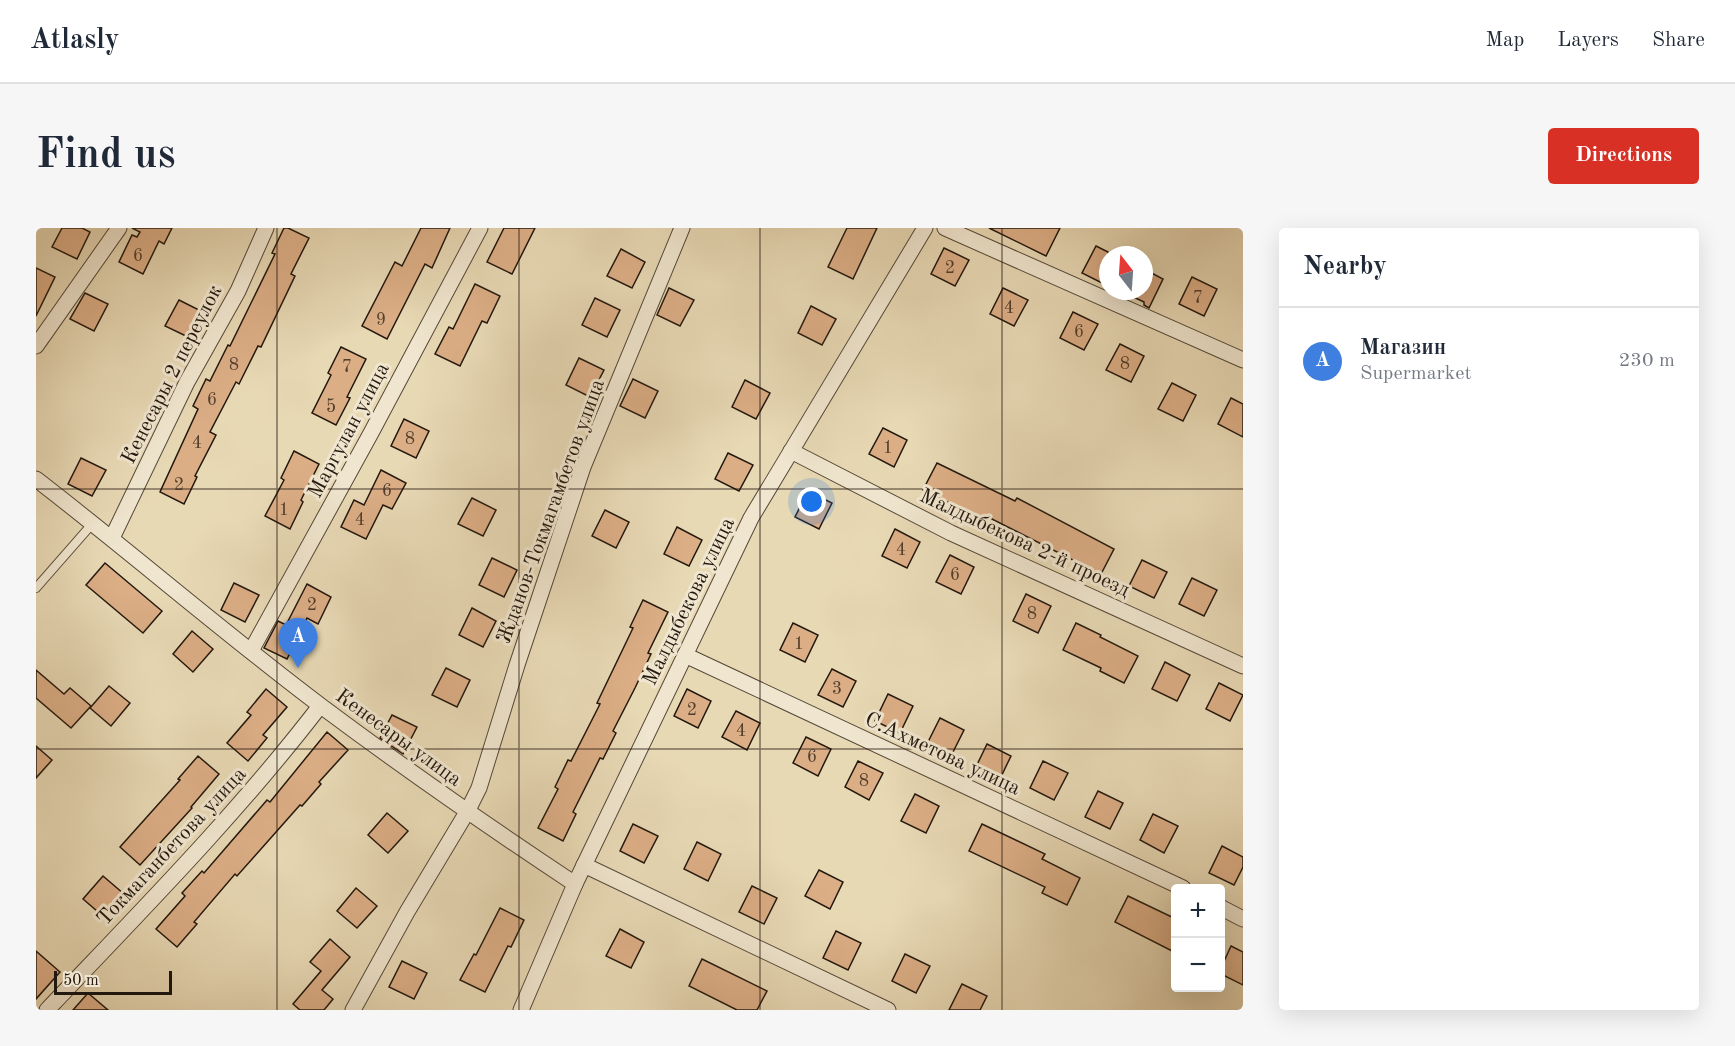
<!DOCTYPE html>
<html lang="en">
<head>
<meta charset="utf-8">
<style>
	:root { --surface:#fff; --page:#f6f6f7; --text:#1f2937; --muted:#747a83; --line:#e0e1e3; --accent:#d93025 }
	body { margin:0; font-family:"Old Standard TT",serif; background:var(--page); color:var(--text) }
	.controls { position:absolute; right:18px; bottom:18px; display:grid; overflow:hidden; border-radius:6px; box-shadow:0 6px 24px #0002 }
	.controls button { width:54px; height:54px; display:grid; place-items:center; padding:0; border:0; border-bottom:2px solid var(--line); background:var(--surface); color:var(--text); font:30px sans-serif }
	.compass { position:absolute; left:1063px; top:18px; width:54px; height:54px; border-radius:50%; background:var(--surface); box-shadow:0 6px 24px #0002; rotate:343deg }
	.scale { position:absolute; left:18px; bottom:15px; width:118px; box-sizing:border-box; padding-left:6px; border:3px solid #23180e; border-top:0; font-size:16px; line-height:21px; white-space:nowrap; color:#23180e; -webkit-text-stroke:4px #f0e6cf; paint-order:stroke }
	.you { position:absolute; left:776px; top:274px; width:21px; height:21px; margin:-15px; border:4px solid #fff; border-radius:50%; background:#1a73e8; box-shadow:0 0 0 9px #1a73e833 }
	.badge { display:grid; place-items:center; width:39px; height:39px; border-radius:50%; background:var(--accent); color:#fff; font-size:20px; font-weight:700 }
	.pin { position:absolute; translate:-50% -50px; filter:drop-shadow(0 2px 3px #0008) }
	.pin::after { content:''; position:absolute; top:32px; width:21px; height:18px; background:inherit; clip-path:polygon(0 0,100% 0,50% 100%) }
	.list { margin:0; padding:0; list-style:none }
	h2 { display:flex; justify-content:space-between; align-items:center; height:78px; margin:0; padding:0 24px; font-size:26px }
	h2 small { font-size:20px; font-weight:400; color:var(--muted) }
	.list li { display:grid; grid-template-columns:39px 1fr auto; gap:18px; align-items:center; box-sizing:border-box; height:108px; padding:0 24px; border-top:2px solid var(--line) }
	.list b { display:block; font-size:22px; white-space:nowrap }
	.list p { margin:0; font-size:20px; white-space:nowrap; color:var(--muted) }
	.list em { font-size:20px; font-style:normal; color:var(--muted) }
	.map { position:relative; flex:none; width:1207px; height:782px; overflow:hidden; border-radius:6px }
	header { display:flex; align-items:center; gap:36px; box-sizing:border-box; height:84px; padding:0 30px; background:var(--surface); border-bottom:2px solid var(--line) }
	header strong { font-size:28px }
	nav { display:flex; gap:33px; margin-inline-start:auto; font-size:21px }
	.intro { display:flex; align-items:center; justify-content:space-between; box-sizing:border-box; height:144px; padding:0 36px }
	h1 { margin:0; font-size:42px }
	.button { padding:15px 27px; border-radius:6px; background:var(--accent); color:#fff; font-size:21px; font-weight:700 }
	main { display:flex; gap:36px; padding:0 36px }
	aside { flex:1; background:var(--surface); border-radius:6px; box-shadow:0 6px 24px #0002 }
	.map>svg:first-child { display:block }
</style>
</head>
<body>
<header>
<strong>Atlasly</strong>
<nav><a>Map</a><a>Layers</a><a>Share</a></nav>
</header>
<div class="intro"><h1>Find us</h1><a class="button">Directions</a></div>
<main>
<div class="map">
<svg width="1207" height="782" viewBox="0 0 1207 782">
	<rect width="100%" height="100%" fill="#e8d9b5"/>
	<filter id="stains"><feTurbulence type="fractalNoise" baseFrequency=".00333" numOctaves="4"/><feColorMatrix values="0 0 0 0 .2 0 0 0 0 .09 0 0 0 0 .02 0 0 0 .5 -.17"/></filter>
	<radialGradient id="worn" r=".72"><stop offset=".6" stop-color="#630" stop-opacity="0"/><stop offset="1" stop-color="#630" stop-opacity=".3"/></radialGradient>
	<!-- building -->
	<g fill="#dcae86" stroke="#23180e" stroke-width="1.5">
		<polygon points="26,0 46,0 54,4 41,31 16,19"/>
		<polygon points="96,0 136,0 128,16 123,13 107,46 83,34 96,7 101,9 104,4"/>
		<polygon points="248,0 252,0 273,10 255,46 259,48 225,119 222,118 203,156 200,154 174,204 180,207 159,248 161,249 148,276 124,264 162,181 157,178 170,151 174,153 192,117 194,118 239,26 236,25"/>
		<polygon points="385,0 414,0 396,40 389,36 351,111 326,98 359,34 366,38"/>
		<polygon points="468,0 499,0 476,46 451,34"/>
		<polygon points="811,0 841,0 817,51 792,39"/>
		<polygon points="953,0 1024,0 1010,28"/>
		<polygon points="1060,18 1072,24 1072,58 1046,45"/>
		<polygon points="908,20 933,32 919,58 895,46"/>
		<polygon points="585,21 609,34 596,60 571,48"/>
		<polygon points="0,40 19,49 0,88"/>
		<polygon points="1108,41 1127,51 1113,80 1108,77 1108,74 1085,63 1108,63"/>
		<polygon points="1156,49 1181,61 1168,88 1143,76"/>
		<polygon points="439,56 464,68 451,95 446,93 424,138 399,126 413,99 417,101"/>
		<polygon points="633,60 658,72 644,98 621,87"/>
		<polygon points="967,60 992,72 978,98 954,86"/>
		<polygon points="49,65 72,76 58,103 34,91"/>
		<polygon points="559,70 584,82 571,109 546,97"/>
		<polygon points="143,72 167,84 154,110 129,98"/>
		<polygon points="775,78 800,91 786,117 762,105"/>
		<polygon points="1037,84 1062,96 1048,122 1024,110"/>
		<polygon points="1084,116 1108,128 1095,154 1070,142"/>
		<polygon points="305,119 330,131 311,169 314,170 300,197 276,185 295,147 292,145"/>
		<polygon points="543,130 568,142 554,169 530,157"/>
		<polygon points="597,151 622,163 609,190 584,178"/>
		<polygon points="709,152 734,165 720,191 696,179"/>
		<polygon points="1136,155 1160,167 1147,193 1122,181"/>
		<polygon points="1195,170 1207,176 1207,209 1182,196"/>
		<polygon points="368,191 393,203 380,230 355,218"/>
		<polygon points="847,200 871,212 858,239 833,226"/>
		<polygon points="258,223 283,236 265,272 267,274 254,301 229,288 248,252 245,250"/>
		<polygon points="692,225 717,237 703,263 679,251"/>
		<polygon points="45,230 70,242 56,268 32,256"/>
		<polygon points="901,235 979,273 981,270 1078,321 1064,348 1040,336 1041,334 952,289 950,293 887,262"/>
		<polygon points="345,242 370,255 356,281 347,277 330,311 305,299 318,272 328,277"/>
		<polygon points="772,263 796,275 783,301 759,289"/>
		<polygon points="436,270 460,282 447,308 422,296"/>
		<polygon points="569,282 593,294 580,320 556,308"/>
		<polygon points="641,299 666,312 653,338 628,326"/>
		<polygon points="859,301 884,314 871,340 846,328"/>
		<polygon points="914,327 938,339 925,366 900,354"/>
		<polygon points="456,330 481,342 468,369 443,357"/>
		<polygon points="1106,332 1131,344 1118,370 1093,358"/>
		<polygon points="69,335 126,383 107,405 50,357"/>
		<polygon points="1156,350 1181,362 1168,388 1143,376"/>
		<polygon points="198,355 223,367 209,394 185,382"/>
		<polygon points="271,356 295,369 282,396 271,390 251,431 228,420 242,393 250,397"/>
		<polygon points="990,366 1015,378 1002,405 977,393"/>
		<polygon points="607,372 632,384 612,425 615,426 599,460 577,503 580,505 567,531 564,530 537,584 540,586 527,613 502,600 522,561 519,559 532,532 535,533 564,476 561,475 597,400 594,399"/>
		<polygon points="436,380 460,393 447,419 423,407"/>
		<polygon points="757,395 782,407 769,434 744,422"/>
		<polygon points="1040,395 1065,407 1064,409 1102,428 1088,455 1064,443 1065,440 1027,422"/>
		<polygon points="156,403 177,421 157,444 137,426"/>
		<polygon points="1129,434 1154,447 1141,473 1116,461"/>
		<polygon points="410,440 434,452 421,479 396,467"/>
		<polygon points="796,441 820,453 807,479 782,467"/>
		<polygon points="0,442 28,466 34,460 55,478 35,500 0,470"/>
		<polygon points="1183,455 1207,467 1194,493 1170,481"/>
		<polygon points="73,458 94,475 75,498 54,480"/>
		<polygon points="230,461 251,479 227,507 231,510 212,533 191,515 215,487 211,484"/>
		<polygon points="651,461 675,473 662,500 638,488"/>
		<polygon points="852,466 877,478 864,505 839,493"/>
		<polygon points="700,483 724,495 711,522 686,509"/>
		<polygon points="356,487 381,499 367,526 344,510"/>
		<polygon points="904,490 928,502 915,528 891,516"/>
		<polygon points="291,504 312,522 283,554 285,556 266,578 264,577 201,648 199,646 158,694 161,696 141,719 120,701 149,668 146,665 166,643 168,645 231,572 234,574"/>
		<polygon points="770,509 795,521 782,548 757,535"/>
		<polygon points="951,516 975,528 962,555 938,543"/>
		<polygon points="0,518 16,532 0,550"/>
		<polygon points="162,528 183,546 155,579 156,580 104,637 84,619 144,552 142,551"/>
		<polygon points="822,533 847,545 833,572 809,559"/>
		<polygon points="1007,533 1032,545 1018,572 994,560"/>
		<polygon points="1062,563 1087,575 1074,601 1049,589"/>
		<polygon points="879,566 903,578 890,605 865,593"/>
		<polygon points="351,585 372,603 352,625 332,607"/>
		<polygon points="1117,586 1142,598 1128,625 1104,612"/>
		<polygon points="597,596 622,608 608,635 584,623"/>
		<polygon points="946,596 1009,626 1006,631 1044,650 1031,677 1006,665 1009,659 933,623"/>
		<polygon points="661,614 685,626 672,653 648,641"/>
		<polygon points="1186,618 1207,629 1207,639 1198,657 1173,645"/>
		<polygon points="783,642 807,654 794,681 769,668"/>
		<polygon points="67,648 88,666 68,689 47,671"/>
		<polygon points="716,658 741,670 728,696 703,684"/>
		<polygon points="320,660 341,678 321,700 301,683"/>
		<polygon points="1092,668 1140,691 1140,725 1079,694"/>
		<polygon points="464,680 488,692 475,719 472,718 449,764 424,752 438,726 440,727"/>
		<polygon points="584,701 608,714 595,740 570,728"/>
		<polygon points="800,703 825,715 812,742 787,730"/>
		<polygon points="294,711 314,729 286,762 297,771 288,782 264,782 257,776 285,743 274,734"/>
		<polygon points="1195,718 1207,724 1207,757 1185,746 1185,740"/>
		<polygon points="0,723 24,744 0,771"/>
		<polygon points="869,726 894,738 880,765 856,753"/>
		<polygon points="666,731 731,763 721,782 701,782 653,758"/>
		<polygon points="366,733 391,745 378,771 353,759"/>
		<polygon points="926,756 951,768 944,782 913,782"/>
		<polygon points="52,765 72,782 37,782"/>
	</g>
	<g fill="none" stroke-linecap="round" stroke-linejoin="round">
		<!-- lane casing -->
		<g stroke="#544838" stroke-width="10">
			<polyline id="lane" points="0,360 57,295"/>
		</g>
		<!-- street casing -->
		<g stroke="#544838" stroke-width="17">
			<g id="street">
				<polyline points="909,0 1207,132"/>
				<polyline points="0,118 83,0"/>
				<polyline points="755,223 915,305 1207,438"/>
				<path d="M0 251C96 325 188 405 285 478 368 540 453 599 539 656"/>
				<polyline points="76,310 151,154 202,63 230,0"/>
				<polyline points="215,423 335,205 444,0"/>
				<polyline points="649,427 1147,660"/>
				<polyline points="548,637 852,782"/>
				<polyline points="1184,679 1207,691"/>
				<path d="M11 782C105 683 201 586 284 478"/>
				<polyline points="317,782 371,684 431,584 443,560 481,437 547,239 646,0"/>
				<polyline points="485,782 539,656 715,290 889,0"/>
			</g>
		</g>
		<!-- lane -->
		<use href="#lane" stroke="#f0e6cf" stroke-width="8"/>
		<!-- street -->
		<use href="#street" stroke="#f0e6cf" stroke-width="15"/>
	</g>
	<!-- grid -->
	<path fill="none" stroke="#23180e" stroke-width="1.5" stroke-opacity="0.55" d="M241 0V782M483 0V782M724 0V782M966 0V782M0 261H1207M0 521H1207"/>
	<g text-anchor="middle" stroke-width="6" stroke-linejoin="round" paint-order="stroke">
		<!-- number labels -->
		<g font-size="18" fill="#513e2c">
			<text x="102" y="33">6</text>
			<text x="914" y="45">2</text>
			<text x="1162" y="75">7</text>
			<text x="973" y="85">4</text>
			<text x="345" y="97">9</text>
			<text x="1043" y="109">6</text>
			<text x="1089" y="141">8</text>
			<text x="198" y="142">8</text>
			<text x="311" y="144">7</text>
			<text x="176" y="177">6</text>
			<text x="295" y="184">5</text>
			<text x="374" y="216">8</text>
			<text x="161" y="220">4</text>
			<text x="852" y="225">1</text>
			<text x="143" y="262">2</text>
			<text x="351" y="268">6</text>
			<text x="248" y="287">1</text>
			<text x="324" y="297">4</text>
			<text x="865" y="327">4</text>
			<text x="919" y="352">6</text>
			<text x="276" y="382">2</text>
			<text x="996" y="391">8</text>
			<text x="763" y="421">1</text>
			<text x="801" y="466">3</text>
			<text x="656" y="487">2</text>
			<text x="705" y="508">4</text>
			<text x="776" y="534">6</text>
			<text x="828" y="558">8</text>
		</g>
		<!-- street labels -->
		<g font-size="21" fill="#23180e" stroke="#f0e6cf">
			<text transform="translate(135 146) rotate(-63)" y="7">Кенесары 2 переулок</text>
			<text transform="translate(312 202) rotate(-62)" y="7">Маргулан улица</text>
			<text transform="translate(514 283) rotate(-70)" y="7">Жданов-Токмагамбетов улица</text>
			<text transform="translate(989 314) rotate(25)" y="7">Малдыбекова 2-й проезд</text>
			<text transform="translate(652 373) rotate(-64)" y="7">Малдыбекова улица</text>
			<text transform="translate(363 509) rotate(36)" y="7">Кенесары улица</text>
			<text transform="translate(907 525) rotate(25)" y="7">С.Ахметова улица</text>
			<text transform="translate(135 618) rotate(-47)" y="7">Токмаганбетова улица</text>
		</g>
	</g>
	<rect width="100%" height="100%" filter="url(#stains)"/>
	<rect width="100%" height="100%" fill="url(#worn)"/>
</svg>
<div class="controls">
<button>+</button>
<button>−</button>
</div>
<svg class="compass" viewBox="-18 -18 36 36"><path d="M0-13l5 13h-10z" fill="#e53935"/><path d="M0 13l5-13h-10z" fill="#747a83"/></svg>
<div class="scale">50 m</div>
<div class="you"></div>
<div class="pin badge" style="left:262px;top:440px;background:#3f7fe0">A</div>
</div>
<aside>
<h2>Nearby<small></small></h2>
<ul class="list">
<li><span class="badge" style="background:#3f7fe0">A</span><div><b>Магазин</b><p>Supermarket</p></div><em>230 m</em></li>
</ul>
</aside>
</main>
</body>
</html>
